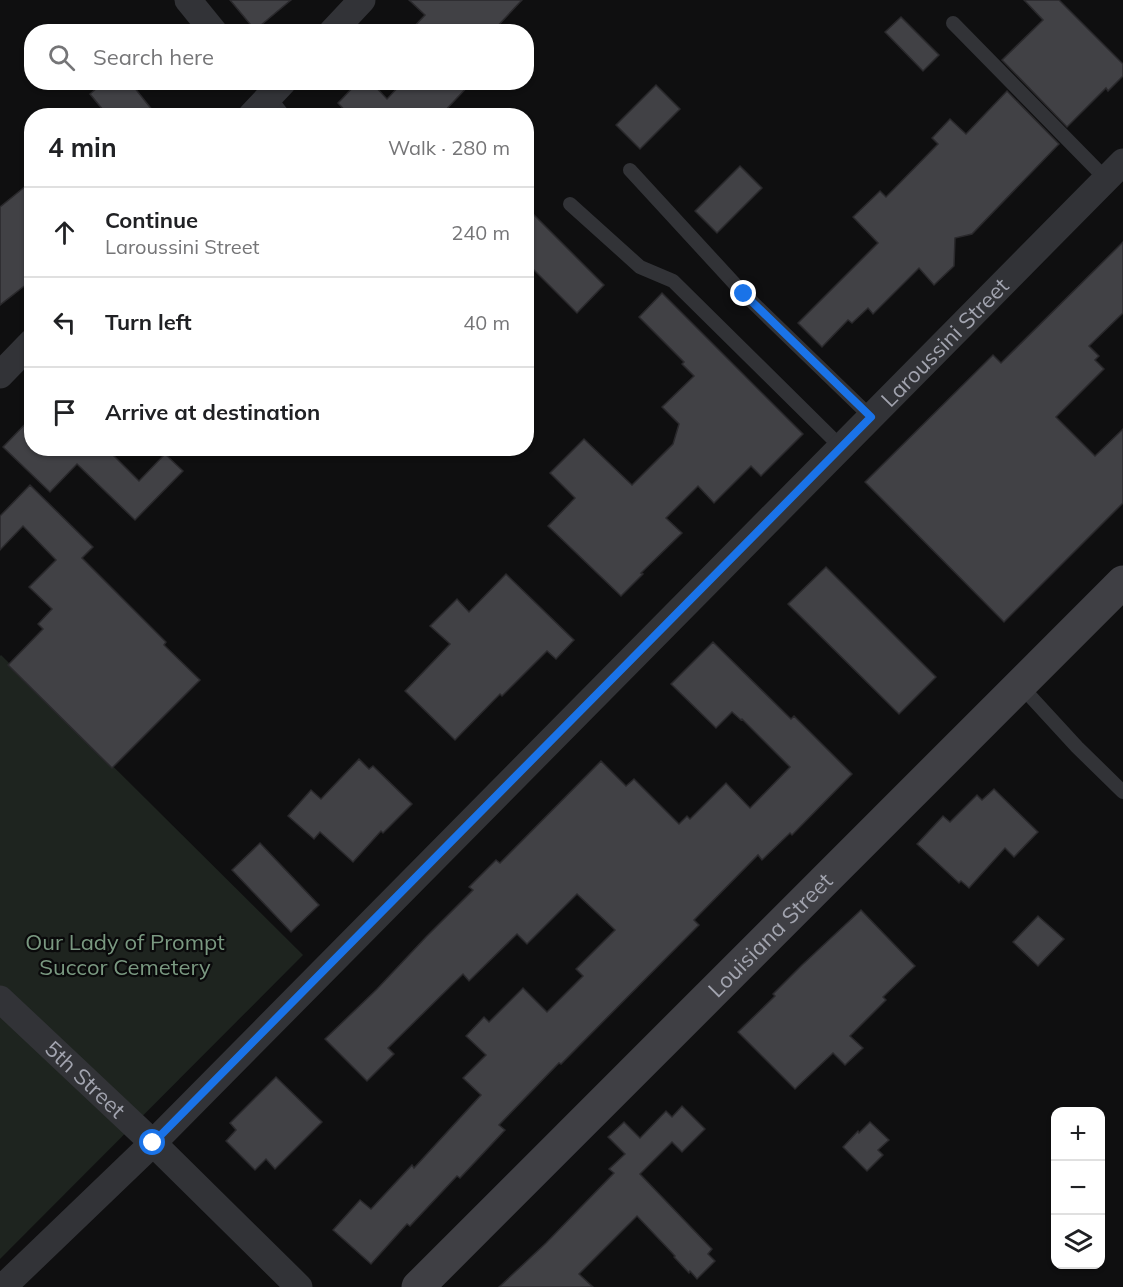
<!DOCTYPE html>
<html lang="en">
<head>
<meta charset="utf-8">
<style>
	:root { --surface:#fff; --page:#f2f2f2; --text:#202124; --muted:#757577; --line:#e0e0e0 }
	body { margin:0; font-family:Mulish,sans-serif; background:var(--page); color:var(--text) }
	.controls { position:absolute; right:18px; bottom:18px; display:grid; overflow:hidden; border-radius:12px; box-shadow:0 2px 4px #0004 }
	.controls button { width:54px; height:54px; display:grid; place-items:center; padding:0; border:0; border-bottom:2px solid var(--line); background:var(--surface); color:var(--text); font:30px sans-serif }
	.stop { position:absolute; width:18px; height:18px; margin:-14px; border:4px solid #1a73e8; border-radius:50%; background:#fff }
	.stop.end { background:#1a73e8; border-color:#fff; box-shadow:0 2px 6px #0008 }
	.list { margin:0; padding:0; list-style:none }
	h2 { display:flex; justify-content:space-between; align-items:center; height:78px; margin:0; padding:0 24px; font-size:26px }
	h2 small { font-size:20px; font-weight:400; color:var(--muted) }
	.list li { display:grid; grid-template-columns:39px 1fr auto; gap:18px; align-items:center; box-sizing:border-box; height:90px; padding:0 24px; border-top:2px solid var(--line) }
	.list b { display:block; font-size:22px; white-space:nowrap }
	.list p { margin:0; font-size:20px; white-space:nowrap; color:var(--muted) }
	.list em { font-size:20px; font-style:normal; color:var(--muted) }
	.icon { flex:none; width:33px; height:33px; fill:none; stroke:currentColor; stroke-width:2; stroke-linecap:round; stroke-linejoin:round }
	.map { position:relative; flex:none; width:1123px; height:1287px; overflow:hidden }
	.search { position:absolute; background:var(--surface); box-shadow:0 2px 4px #0004; left:24px; top:24px; width:510px; height:66px; display:flex; align-items:center; gap:15px; box-sizing:border-box; padding:0 21px; border-radius:24px; color:var(--muted); font-size:22px }
	.panel { position:absolute; background:var(--surface); box-shadow:0 2px 4px #0004; left:24px; top:108px; width:510px; height:348px; border-radius:24px }
	.map>svg:first-child { display:block }
</style>
</head>
<body>
<div class="map">
<svg width="1123" height="1287" viewBox="0 0 1123 1287">
	<rect width="100%" height="100%" fill="#0f0f10"/>
	<!-- green -->
	<polygon fill="#1e241f" points="1,655 303,955 0,1259 0,656"/>
	<!-- building -->
	<g fill="#414145" stroke="#2a292c" stroke-width="1.5">
		<polygon points="230,0 291,0 255,30"/>
		<polygon points="409,0 522,0 492,32 409,32 425,15"/>
		<polygon points="1024,0 1059,0 1123,64 1123,76 1108,91 1106,88 1067,127 1002,60 1043,20"/>
		<polygon points="901,17 939,55 923,71 885,32"/>
		<polygon points="104,82 130,82 157,116 108,116 90,94"/>
		<polygon points="358,82 371,82 387,99 403,82 472,82 440,116 350,116 338,103"/>
		<polygon points="656,85 680,109 640,149 616,125"/>
		<polygon points="1007,91 1059,144 972,234 955,238 954,266 934,285 919,268 873,314 868,308 852,323 848,320 822,347 798,323 878,243 853,217 880,191 886,197 938,144 932,138 950,119 966,134"/>
		<polygon points="740,166 762,188 717,233 695,211"/>
		<polygon points="32,181 32,280 0,305 0,207"/>
		<polygon points="526,207 604,285 577,313 526,262"/>
		<polygon points="1123,242 1123,313 1089,346 1099,356 1095,360 1104,369 1056,417 1095,456 1123,429 1123,503 1004,622 865,482 993,355 1001,363"/>
		<polygon points="662,293 803,434 761,476 751,466 714,503 698,486 666,518 682,533 641,573 643,574 621,596 548,526 575,498 550,473 584,439 632,485 673,444 679,424 662,407 694,376 682,364 684,362 639,317"/>
		<polygon points="32,417 32,448 106,448 139,481 165,454 183,471 135,520 77,464 50,492 3,447"/>
		<polygon points="30,485 93,547 82,558 166,642 164,645 200,680 112,768 8,665 43,629 38,624 52,609 29,587 56,560 23,526 0,550 0,516"/>
		<polygon points="826,567 936,677 899,714 788,604"/>
		<polygon points="506,574 574,640 556,659 547,651 502,696 500,694 455,740 405,691 450,644 430,626 457,599 469,612"/>
		<polygon points="713,642 791,719 794,716 852,774 792,835 790,833 762,860 758,855 694,920 699,925 561,1064 559,1063 499,1125 505,1130 460,1178 457,1176 410,1226 407,1224 371,1264 333,1230 360,1200 371,1209 412,1165 414,1168 481,1095 463,1078 486,1055 466,1036 484,1017 489,1022 523,988 547,1012 583,976 576,969 615,930 577,894 527,944 517,934 469,981 463,974 388,1048 394,1054 367,1081 325,1039 377,989 426,937 473,890 469,887 496,860 500,863 601,761 626,786 634,779 679,824 687,816 690,819 726,783 750,808 790,767 742,719 741,720 732,712 716,728 671,684"/>
		<polygon points="359,759 369,769 373,766 412,804 383,833 381,831 353,862 320,832 314,839 288,816 311,790 321,799"/>
		<polygon points="994,789 1038,832 1014,857 1005,848 969,888 961,881 959,883 917,844 943,816 950,822 977,795 982,800"/>
		<polygon points="260,843 319,905 291,932 232,870"/>
		<polygon points="861,910 915,966 883,997 886,1000 850,1036 863,1048 845,1065 833,1053 795,1089 738,1032 775,996 773,994 802,965"/>
		<polygon points="1038,916 1064,939 1038,966 1013,942"/>
		<polygon points="276,1077 322,1122 275,1169 266,1159 255,1170 226,1141 236,1130 230,1123"/>
		<polygon points="682,1106 705,1129 682,1152 672,1142 640,1174 712,1249 708,1254 715,1261 697,1279 690,1271 689,1273 674,1257 675,1256 637,1216 579,1274 593,1287 499,1287 546,1243 614,1173 609,1169 625,1154 608,1137 624,1122 640,1138 666,1111 672,1117"/>
		<polygon points="870,1122 889,1140 878,1150 883,1155 867,1171 843,1147 858,1131 859,1133"/>
	</g>
	<g fill="none" stroke-linecap="round" stroke-linejoin="round">
		<!-- lane -->
		<g stroke="#323337" stroke-width="14">
			<polyline points="953,23 1106,179"/>
			<polyline points="269,97 284,116"/>
			<polyline points="630,170 744,294 871,417"/>
			<polyline points="570,204 640,267 673,281 841,447"/>
			<polyline points="1020,685 1077,747 1123,792"/>
		</g>
		<!-- street -->
		<g stroke="#323337" stroke-width="27">
			<polyline points="188,0 214,32"/>
			<polyline points="332,32 362,0"/>
			<polyline points="251,116 283,82"/>
			<polyline points="0,375 32,342"/>
			<path id="s1" d="M0 999 153 1143 299 1287"/>
			<path id="s2" d="M3 1287 153 1143 1123 162"/>
		</g>
		<!-- secondary -->
		<path stroke="#3f3f44" stroke-width="33" id="s3" d="M418 1287 1123 582"/>
	</g>
	<g fill="none" stroke-linecap="round" stroke-linejoin="round">
		<!-- route -->
		<polyline stroke="#1a73e8" stroke-width="8" points="153,1143 871,417 744,294"/>
	</g>
	<g text-anchor="middle" stroke-width="4.5" stroke-linejoin="round" paint-order="stroke">
		<!-- street labels -->
		<g font-size="22" fill="#a2a4af" stroke="#0a0a0b">
			<text dy="8" stroke="none"><textPath href="#s2" startOffset="1334">Laroussini Street</textPath></text>
			<text dy="8" stroke="none"><textPath href="#s3" startOffset="498">Louisiana Street</textPath></text>
			<text dy="8" stroke="none"><textPath href="#s1" startOffset="117">5th Street</textPath></text>
		</g>
		<!-- park labels -->
		<g font-size="22" fill="#7a9981" stroke="#0a0a0b">
			<text x="125" y="950">Our Lady of Prompt<tspan x="125" dy="25">Succor Cemetery</tspan></text>
		</g>
	</g>
</svg>
<div class="controls">
<button>+</button>
<button>−</button>
<button><svg class="icon" aria-label="layers" viewBox="0 0 24 24"><path d="M12 4l9 5-9 5-9-5zM3 14l9 5 9-5"/></svg></button>
</div>
<div class="stop" style="left:153px;top:1143px"></div>
<div class="stop end" style="left:744px;top:294px"></div>
<div class="search"><svg class="icon" aria-label="search" viewBox="0 0 24 24"><circle cx="10" cy="10" r="6"/><path d="M15 15l6 6"/></svg>Search here</div>
<section class="panel">
<h2>4 min<small>Walk · 280 m</small></h2>
<ul class="list">
<li><svg class="icon" aria-label="ahead" viewBox="0 0 24 24"><path d="M12 20V5M6 11l6-6 6 6"/></svg><div><b>Continue</b><p>Laroussini Street</p></div><em>240 m</em></li>
<li><svg class="icon" aria-label="left" viewBox="0 0 24 24"><path d="M17 20v-9H6M10 6l-5 5 5 5"/></svg><div><b>Turn left</b></div><em>40 m</em></li>
<li><svg class="icon" aria-label="arrive" viewBox="0 0 24 24"><path d="M6 21V4h12l-3 4 3 4H6"/></svg><div><b>Arrive at destination</b></div></li>
</ul>
</section>
</div>
</body>
</html>
